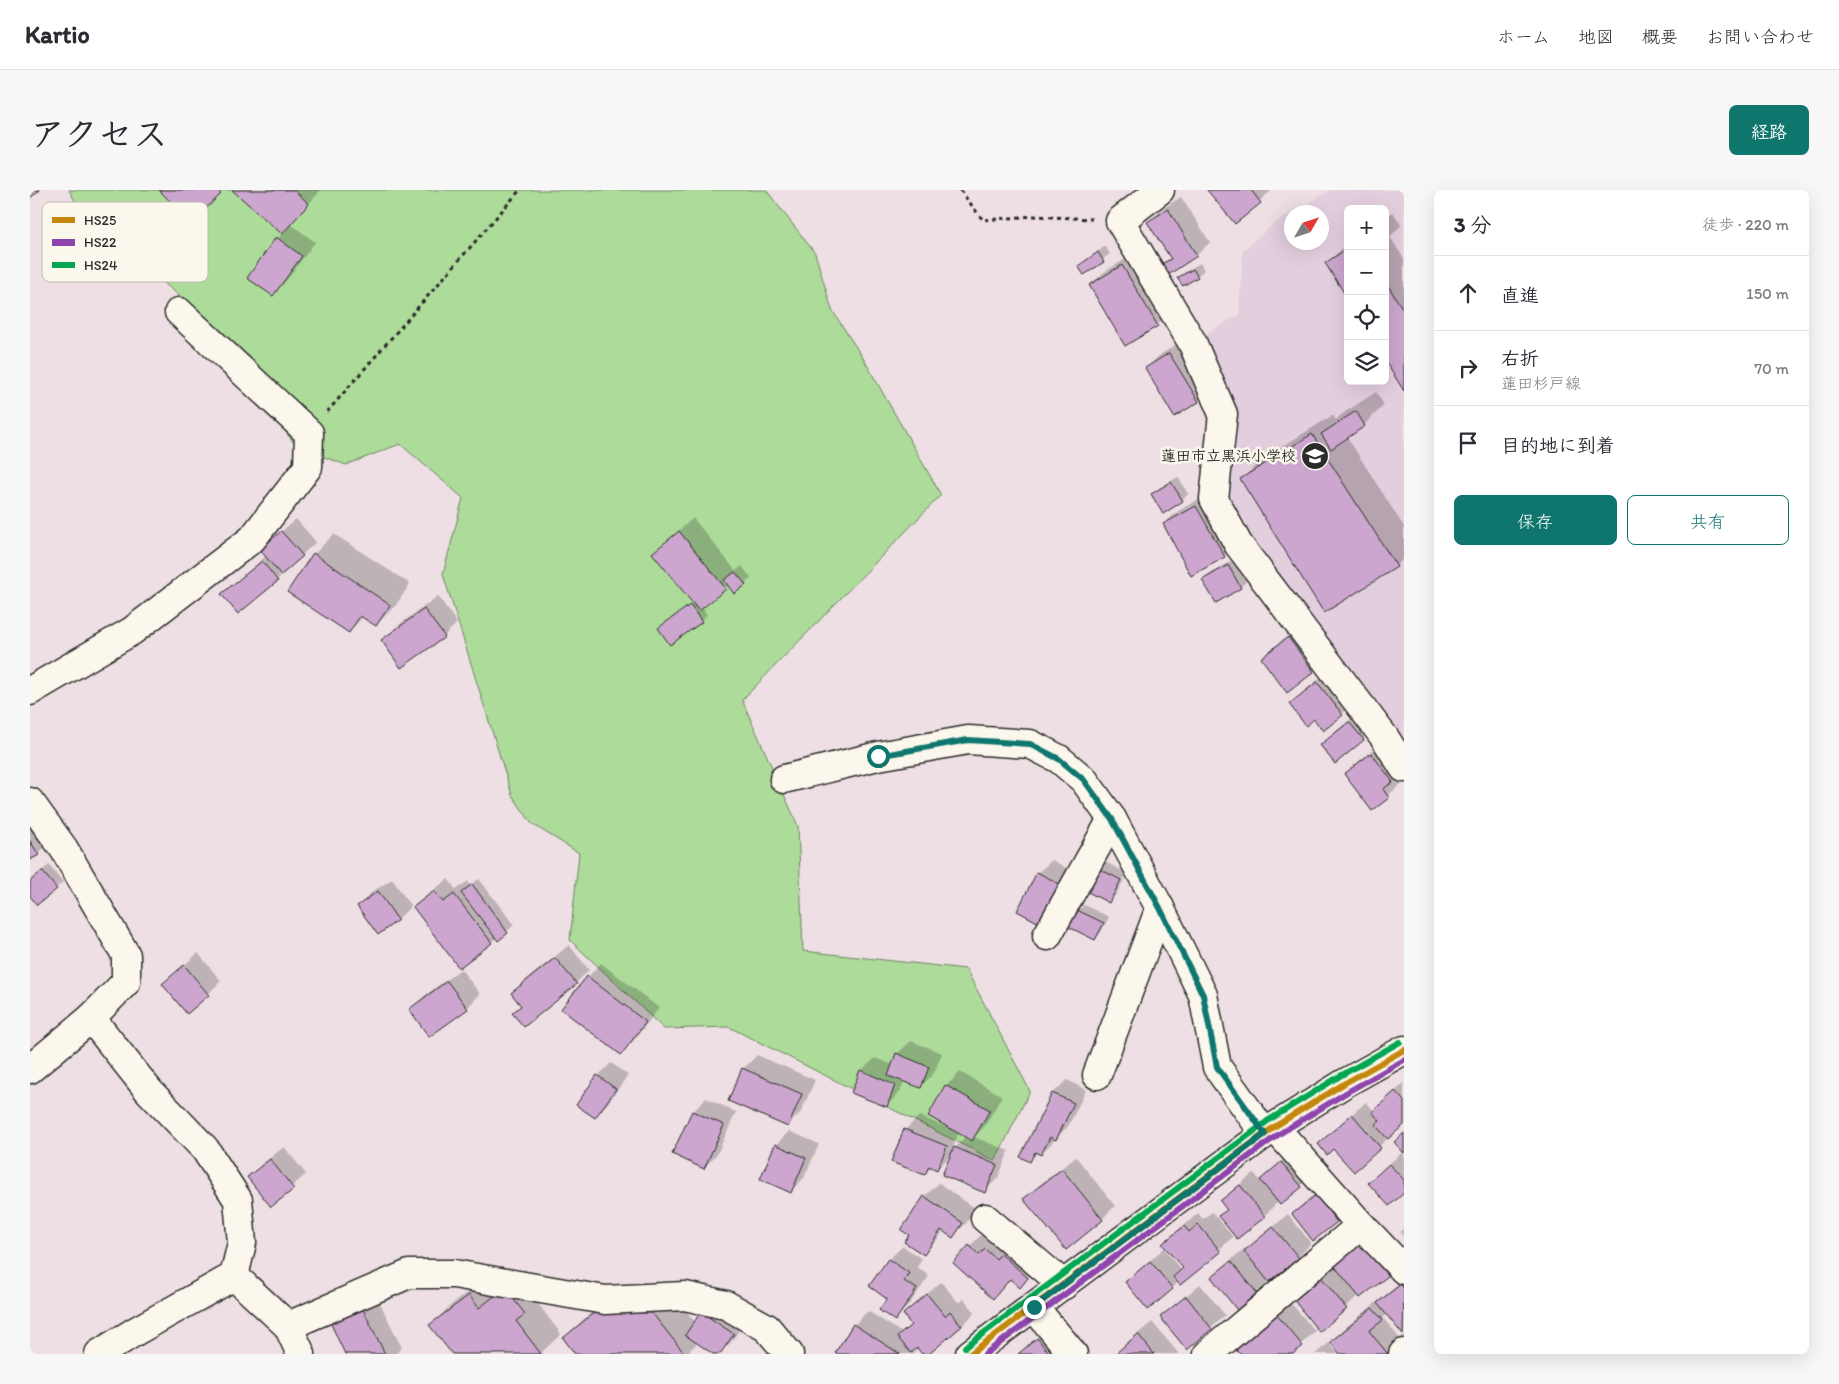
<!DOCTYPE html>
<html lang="ja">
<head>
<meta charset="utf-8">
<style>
	:root { --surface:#fff; --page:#f7f7f7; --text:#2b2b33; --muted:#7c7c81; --line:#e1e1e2; --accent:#0f766e }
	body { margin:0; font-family:Itim,"Klee One",sans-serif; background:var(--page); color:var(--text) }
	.controls { position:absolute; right:15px; top:15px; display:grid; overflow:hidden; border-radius:8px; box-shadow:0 5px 20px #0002 }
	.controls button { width:45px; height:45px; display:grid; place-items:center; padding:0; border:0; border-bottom:1px solid var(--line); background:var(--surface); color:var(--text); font:25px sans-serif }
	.compass { position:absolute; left:1254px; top:15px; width:45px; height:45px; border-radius:50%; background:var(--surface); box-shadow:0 5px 20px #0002; rotate:51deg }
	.stop { position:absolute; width:15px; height:15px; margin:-11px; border:4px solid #0f766e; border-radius:50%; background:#fff }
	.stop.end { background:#0f766e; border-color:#fff; box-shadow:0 1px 5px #0008 }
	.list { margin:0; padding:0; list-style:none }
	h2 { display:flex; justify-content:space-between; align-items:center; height:65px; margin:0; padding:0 20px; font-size:21px }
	h2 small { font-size:16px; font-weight:400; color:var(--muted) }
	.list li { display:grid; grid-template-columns:32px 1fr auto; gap:15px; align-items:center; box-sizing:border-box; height:75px; padding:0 20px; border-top:1px solid var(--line) }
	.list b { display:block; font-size:19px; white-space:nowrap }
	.list p { margin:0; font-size:16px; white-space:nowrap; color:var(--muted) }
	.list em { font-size:16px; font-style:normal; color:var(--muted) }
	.actions { display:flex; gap:10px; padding:15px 20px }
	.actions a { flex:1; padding:11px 0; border:1px solid var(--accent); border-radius:8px; text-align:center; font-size:18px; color:var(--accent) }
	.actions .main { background:var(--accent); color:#fff }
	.icon { flex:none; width:28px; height:28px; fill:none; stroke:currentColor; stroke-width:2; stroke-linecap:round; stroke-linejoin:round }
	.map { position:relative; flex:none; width:1374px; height:1164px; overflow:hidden; border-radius:8px }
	header { display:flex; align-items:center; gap:30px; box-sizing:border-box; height:70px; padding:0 25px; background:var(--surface); border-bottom:1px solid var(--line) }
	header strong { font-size:24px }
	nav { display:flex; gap:28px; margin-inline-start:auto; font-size:18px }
	.intro { display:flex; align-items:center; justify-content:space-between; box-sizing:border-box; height:120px; padding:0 30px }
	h1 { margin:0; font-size:35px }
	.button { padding:12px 22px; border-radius:8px; background:var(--accent); color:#fff; font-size:18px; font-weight:700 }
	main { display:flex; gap:30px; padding:0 30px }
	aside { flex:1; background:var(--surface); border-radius:8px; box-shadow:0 5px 20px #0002 }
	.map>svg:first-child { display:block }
</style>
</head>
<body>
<header>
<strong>Kartio</strong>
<nav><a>ホーム</a><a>地図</a><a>概要</a><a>お問い合わせ</a></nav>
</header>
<div class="intro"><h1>アクセス</h1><a class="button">経路</a></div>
<main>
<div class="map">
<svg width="1374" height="1164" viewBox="0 0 1374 1164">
	<rect width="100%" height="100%" fill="#eddfe3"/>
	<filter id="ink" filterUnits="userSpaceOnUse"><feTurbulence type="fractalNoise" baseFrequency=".02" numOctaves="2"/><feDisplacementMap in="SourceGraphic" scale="10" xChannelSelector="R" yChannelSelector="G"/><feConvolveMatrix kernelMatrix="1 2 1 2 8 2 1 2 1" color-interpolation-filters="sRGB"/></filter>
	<g filter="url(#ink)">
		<!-- built -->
		<path fill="#e3cedd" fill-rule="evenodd" d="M1301 0H1374V565L1191 311 1202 222 1166 149 1209 125 1213 60 1245 33 1261 23 1262 52H1292V22H1262ZM1318 19H1355V191H1318Z"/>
		<!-- green -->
		<polygon fill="#addb9a" stroke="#6c8362" points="39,0 736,0 785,63 802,120 833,168 911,305 712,510 768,636 773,761 936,779 1000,901 965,971 699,837 634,839 540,750 549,663 502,634 482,605 413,384 433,308 370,254 316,275 267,257 160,115 52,23"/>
		<!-- shadow -->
		<g fill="#0003" fill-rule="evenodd">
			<polygon points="204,0 291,0 261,34 285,52 256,91 243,105 219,88 252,43"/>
			<polygon points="1179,0 1242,0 1205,32"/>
			<polygon points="1151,7 1180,52 1167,65 1138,83 1133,75 1141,67 1119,32 1132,19"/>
			<polygon points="1363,22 1371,35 1360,47 1374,69 1374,199 1355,168 1355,27"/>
			<polygon points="1318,53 1318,107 1297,73"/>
			<polygon points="1075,56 1080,64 1054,83 1049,76"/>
			<polygon points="1106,63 1141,122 1127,135 1060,95 1074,82"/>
			<polygon points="1170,73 1174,80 1167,86 1149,88 1155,82"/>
			<polygon points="1153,150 1181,197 1168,211 1116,178 1130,165"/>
			<polygon points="1346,202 1354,215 1334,235 1317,247 1374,337 1374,368 1366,376 1212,289 1232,269 1303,225 1306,230 1312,224"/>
			<polygon points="1148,287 1158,304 1152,310 1123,304 1129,298"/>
			<polygon points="1180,303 1208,352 1194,366 1162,384 1134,334 1148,321"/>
			<polygon points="663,328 706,381 712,376 721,388 715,394 699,395 672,417 677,425 671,431 630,438 664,412 624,363"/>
			<polygon points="266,329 286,352 260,376 261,377 247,390 208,423 193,404 236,366 245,347"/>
			<polygon points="304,344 380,394 366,415 346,435 334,426 319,441 284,364"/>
			<polygon points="1204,369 1217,390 1211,397 1186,411 1174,390 1180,384"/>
			<polygon points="408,406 427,433 414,446 353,451 366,437"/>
			<polygon points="1272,435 1297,468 1283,481 1257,501 1232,468 1246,455"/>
			<polygon points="1301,479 1326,511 1294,539 1285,527 1260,514 1274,501"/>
			<polygon points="1333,519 1346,535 1333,549 1305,572 1291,555 1305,542"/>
			<polygon points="1355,551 1367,586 1372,593 1343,619 1316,584 1329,571"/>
			<polygon points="0,617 21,650 8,664 0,669"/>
			<polygon points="1022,670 1045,683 1026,720 1008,683"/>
			<polygon points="1075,672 1097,683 1086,705 1079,712 1069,679"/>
			<polygon points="19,675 33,692 7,713 0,704 0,691"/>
			<polygon points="362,689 381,716 368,729 348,743 329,716 342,702"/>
			<polygon points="418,689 426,700 438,691 440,695 449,689 484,735 468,749 466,747 461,753 384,718 398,704"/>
			<polygon points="1054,715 1079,727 1071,742 1065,749 1048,721"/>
			<polygon points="539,755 559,780 546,793 483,803 496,790"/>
			<polygon points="168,763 191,791 178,804 133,794"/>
			<polygon points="571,773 629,818 604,850 591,864 533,818 558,787"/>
			<polygon points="431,779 450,804 437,818 400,845 381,819 394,806"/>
			<polygon points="881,851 912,863 904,883 890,897 874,891 870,902 856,916 831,881 845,868 863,875 867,864"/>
			<polygon points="727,865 785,890 771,922 758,935 713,879"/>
			<polygon points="581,873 598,885 578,913 565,926 568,886"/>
			<path d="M930 882 972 906 955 936 944 947 979 961 968 988 955 1001 923 963 907 979 902 976 895 984 875 940 889 926 918 938 919 936 899 926 916 896ZM929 942 936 946 922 961Z"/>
			<polygon points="1037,890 1056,900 1039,935 1011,964 1008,962 999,971 992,967 1023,903"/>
			<polygon points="1374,893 1374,933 1324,980 1304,957 1303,941 1336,912 1344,921"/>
			<polygon points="676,908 706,922 687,964 674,978 663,922"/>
			<polygon points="759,941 789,954 774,988 760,1001 746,955"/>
			<polygon points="1374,943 1374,1001 1353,979 1374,961"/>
			<polygon points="254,957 276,984 241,1015 219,987 232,974"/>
			<polygon points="1265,959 1284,983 1271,996 1249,1011 1234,1026 1190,1026 1197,1019 1191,1011 1205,998 1224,983 1230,991"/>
			<polygon points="1046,967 1085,1016 1072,1029 1036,1058 995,1009 1008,996"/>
			<polygon points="1300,992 1320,1018 1306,1031 1283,1049 1263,1024 1277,1010"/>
			<polygon points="909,993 946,1019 936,1033 923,1046 914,1040 907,1050 894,1064 881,1045 873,1039 895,1006"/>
			<polygon points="1182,1022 1203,1047 1151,1094 1149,1092 1142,1098 1096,1092 1134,1058 1151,1080 1154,1077 1134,1054 1168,1023 1173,1029"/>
			<polygon points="1258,1024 1281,1053 1268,1067 1207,1118 1182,1088 1196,1074 1215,1058 1217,1060"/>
			<polygon points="1343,1038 1370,1072 1357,1085 1329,1105 1290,1140 1264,1109"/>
			<polygon points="1374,1038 1374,1047 1370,1042"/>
			<polygon points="953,1043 1003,1083 990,1096 981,1088 963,1107 940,1056"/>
			<polygon points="873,1056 892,1069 887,1077 899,1086 878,1116 864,1129 859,1108 841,1096 859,1069"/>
			<polygon points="495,1079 514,1103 506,1111 531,1144 512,1162 513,1164 424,1164 401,1135 421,1115 459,1085 470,1099"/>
			<polygon points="1374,1090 1374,1143 1358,1124 1353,1128 1371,1150 1356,1164 1311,1164 1301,1152 1315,1138"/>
			<polygon points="911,1092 929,1113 934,1109 945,1122 932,1136 897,1164 894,1164 888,1157 884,1164 810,1164 824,1135 838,1121 872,1143 882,1134 874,1124"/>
			<polygon points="1170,1094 1195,1125 1157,1158 1132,1127"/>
			<polygon points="588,1101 642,1103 665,1132 672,1123 716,1130 701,1152 689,1164 685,1164 668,1152 656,1164 546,1164 534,1148 555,1128"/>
			<polygon points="346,1105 372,1158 365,1164 317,1164 301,1133"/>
			<polygon points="1260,1112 1285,1141 1261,1164 1211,1164 1207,1159"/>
			<polygon points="1122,1132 1149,1164 1086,1164 1100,1150"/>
			<polygon points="1021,1136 1044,1164 989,1164 999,1154"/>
			<polygon points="1299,1153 1308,1164 1285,1164"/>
		</g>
		<!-- building -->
		<g fill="#cca6ce" stroke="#2b2b2b">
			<polygon points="0,0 10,0 0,8"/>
			<polygon points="129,0 187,0 191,4 161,33"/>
			<polygon points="202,0 264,0 279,14 252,44"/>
			<polygon points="1177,0 1221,0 1231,13 1205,34"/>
			<polygon points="1138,19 1167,66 1138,85 1131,74 1141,69 1117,32"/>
			<polygon points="246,47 272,66 243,106 217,88"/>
			<polygon points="1318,58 1318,109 1295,73"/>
			<polygon points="1068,62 1074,72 1054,85 1048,76"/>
			<polygon points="1092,75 1128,136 1095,156 1059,95"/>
			<polygon points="1163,79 1168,87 1153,96 1147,88"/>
			<polygon points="1355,91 1374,121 1374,201 1355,171"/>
			<polygon points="1139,163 1169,212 1144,227 1115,178"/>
			<polygon points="1326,221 1335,236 1301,259 1291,244"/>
			<polygon points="1282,244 1367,377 1294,423 1210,289"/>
			<polygon points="1141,292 1153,311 1133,324 1121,304"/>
			<polygon points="1166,316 1195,367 1161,386 1133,334"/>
			<polygon points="251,341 273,366 251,385 230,360"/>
			<polygon points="649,341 696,399 669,421 622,363"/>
			<polygon points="283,363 360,415 346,436 330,426 319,443 257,402"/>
			<polygon points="232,371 248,391 208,424 191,404"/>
			<polygon points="1198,375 1211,398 1186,413 1172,390"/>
			<polygon points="705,382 716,395 704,404 694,390"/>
			<polygon points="660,415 672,432 640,455 628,438"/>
			<polygon points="394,419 415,447 371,478 351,450"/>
			<polygon points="1258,447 1284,482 1257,503 1231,468"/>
			<polygon points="1287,492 1313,525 1293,541 1284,529 1276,536 1259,514"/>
			<polygon points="1319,532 1334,550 1305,574 1290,555"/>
			<polygon points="1341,563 1363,592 1353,599 1359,608 1342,621 1314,584"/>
			<polygon points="0,651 9,665 0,670"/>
			<polygon points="1068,678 1091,690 1079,713 1056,701"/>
			<polygon points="12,681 27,699 7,715 0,706 0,691"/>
			<polygon points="1007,682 1033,696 1013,735 987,721"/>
			<polygon points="442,694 478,743 468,751 431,703"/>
			<polygon points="348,701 368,730 348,745 327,716"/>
			<polygon points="404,701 413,712 424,704 462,753 429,778 383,717"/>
			<polygon points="1047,720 1074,733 1065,750 1039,737"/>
			<polygon points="525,768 547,794 494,837 482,823 491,816 481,803"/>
			<polygon points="154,775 179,805 157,824 132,794"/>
			<polygon points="557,786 616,832 591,865 531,819"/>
			<polygon points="417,791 438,819 399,847 379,819"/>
			<polygon points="866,863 899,877 891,898 858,886"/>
			<polygon points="712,878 772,904 758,937 698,911"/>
			<polygon points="830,880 865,895 857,917 821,903"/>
			<polygon points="567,885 586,899 565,928 546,915"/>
			<polygon points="915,895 960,920 942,951 898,926"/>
			<polygon points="1365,901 1374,911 1374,935 1358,949 1345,935 1350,931 1342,922"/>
			<polygon points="1022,903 1044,913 1026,950 1020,947 1011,965 1005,962 1000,972 990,967"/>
			<polygon points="662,921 694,935 674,979 642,964"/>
			<polygon points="1322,924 1351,958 1324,982 1303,959 1297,965 1288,954"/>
			<polygon points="874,939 917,956 907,980 899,976 895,985 861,972"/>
			<polygon points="1374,943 1374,963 1364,952"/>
			<polygon points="745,954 776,968 761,1003 730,989"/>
			<polygon points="924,957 967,975 955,1003 912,985"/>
			<polygon points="240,969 264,999 241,1017 217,987"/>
			<polygon points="1251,972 1272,997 1250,1015 1230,990"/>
			<polygon points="1359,974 1374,990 1374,1003 1359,1016 1338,993"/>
			<polygon points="1032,979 1073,1030 1036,1060 993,1009"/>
			<polygon points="1210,995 1235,1027 1207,1049 1188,1026 1197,1020 1190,1011"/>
			<polygon points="1286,1005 1307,1032 1283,1051 1262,1024"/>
			<polygon points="894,1006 933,1033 923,1048 911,1040 894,1065 874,1052 879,1045 871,1040"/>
			<polygon points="1168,1034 1191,1062 1150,1095 1143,1087 1153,1078 1132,1054 1154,1036 1159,1042"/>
			<polygon points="1243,1037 1269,1068 1239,1092 1214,1061"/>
			<polygon points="1329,1051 1358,1086 1330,1108 1302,1073"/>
			<polygon points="939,1055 949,1065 955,1059 966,1069 971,1064 998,1088 990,1098 980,1089 963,1109 923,1073"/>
			<polygon points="858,1069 879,1083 874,1091 887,1099 865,1131 849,1120 857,1109 839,1096"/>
			<polygon points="1120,1071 1143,1099 1118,1120 1095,1092"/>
			<polygon points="1201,1071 1227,1103 1207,1120 1181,1087"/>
			<polygon points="1290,1086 1317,1119 1289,1142 1263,1109"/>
			<polygon points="1371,1094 1374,1099 1373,1145 1347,1113"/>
			<polygon points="475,1098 495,1124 486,1131 511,1164 422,1164 399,1135 439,1105 449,1118"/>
			<polygon points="897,1104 915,1126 920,1121 932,1136 899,1164 892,1164 887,1158 881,1163 867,1147 881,1135 873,1124"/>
			<polygon points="1156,1106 1182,1139 1157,1160 1130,1127"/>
			<polygon points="332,1117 355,1164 315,1164 300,1132"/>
			<polygon points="1342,1118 1353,1130 1339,1141 1358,1164 1310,1164 1300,1152"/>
			<polygon points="566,1121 622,1123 655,1164 545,1164 533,1148"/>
			<polygon points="671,1122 704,1144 690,1164 683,1164 655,1145"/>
			<polygon points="1246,1124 1273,1156 1263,1164 1210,1164 1205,1159"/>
			<polygon points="823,1134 870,1164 807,1164 805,1163"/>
			<polygon points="1108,1144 1124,1164 1085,1164"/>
			<polygon points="1007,1148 1020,1164 988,1164"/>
		</g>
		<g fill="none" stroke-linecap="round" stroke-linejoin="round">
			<!-- minor casing -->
			<g stroke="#2b2b2b" stroke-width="31">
				<g id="minor">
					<polyline points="1130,0 1090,31 1162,152 1193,224 1184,309 1208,354 1355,548 1374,578"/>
					<polyline points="0,501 102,441 222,349 278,277 279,243 149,122"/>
					<polyline points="754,589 848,566 938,550 1000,554 1029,569 1054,590 1082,629 1130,718 1173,805 1187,877 1235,944"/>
					<polyline points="0,612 34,659 96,765 96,792 61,828 119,901 175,959 208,1010 212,1053 204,1086 106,1141 69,1164"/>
					<polyline points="1017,746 1082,629"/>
					<polyline points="0,879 61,828"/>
					<polyline points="1067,885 1130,718"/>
					<polyline points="1244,937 1331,1035 1374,1080"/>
					<polyline points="955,1028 1034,1095"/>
					<polyline points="204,1086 258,1136 271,1164"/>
					<polyline points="1004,1117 1043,1164"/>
					<polyline points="258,1136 379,1084 424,1084 575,1110 655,1106 696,1115 737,1138 759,1164"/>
					<polyline points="1178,1164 1331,1035"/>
					<polyline points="1373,1164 1374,1163"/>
				</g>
			</g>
			<!-- secondary casing -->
			<g stroke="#2b2b2b" stroke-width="31">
				<polyline id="secondary" points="940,1164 1244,937 1315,893 1374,860"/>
			</g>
			<!-- path -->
			<g stroke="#2b2b2b" stroke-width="3" stroke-dasharray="4 4" stroke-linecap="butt">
				<polyline points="930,0 953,30 1004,26 1062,29"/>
				<polyline points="297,222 490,0"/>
			</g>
			<!-- minor -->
			<use href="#minor" stroke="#fbf7ec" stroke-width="28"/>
			<!-- secondary -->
			<use href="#secondary" stroke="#fbf7ec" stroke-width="28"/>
			<!-- bus-1 casing -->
			<g stroke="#fbf7ec" stroke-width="10">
				<polyline id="bus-1" points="940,1164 1244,937 1315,893 1374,860"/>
			</g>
			<!-- bus-2 casing -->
			<g stroke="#fbf7ec" stroke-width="10">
				<polyline id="bus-2" points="955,1164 1249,944 1319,901 1374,870"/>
			</g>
			<!-- bus-3 casing -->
			<g stroke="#fbf7ec" stroke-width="10">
				<polyline id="bus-3" points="935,1157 1239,930 1310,886 1370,852"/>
			</g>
			<!-- bus-1 -->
			<use href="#bus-1" stroke="#c4870b" stroke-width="6"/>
			<!-- bus-2 -->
			<use href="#bus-2" stroke="#8e44ad" stroke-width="6"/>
			<!-- bus-3 -->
			<use href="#bus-3" stroke="#00a651" stroke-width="6"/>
		</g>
	</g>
	<g fill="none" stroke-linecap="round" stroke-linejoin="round" filter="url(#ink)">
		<!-- route -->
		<polyline stroke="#0f766e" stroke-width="6" points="848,566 938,550 1000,554 1029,569 1054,590 1082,629 1130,718 1173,805 1187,877 1235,944 1004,1117"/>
	</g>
	<!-- icons -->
	<defs>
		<g id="school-disc" transform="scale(1.4375)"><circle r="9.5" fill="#2b2b2b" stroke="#fbf7ec"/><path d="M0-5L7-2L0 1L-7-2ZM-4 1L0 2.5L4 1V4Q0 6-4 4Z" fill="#fff"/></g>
	</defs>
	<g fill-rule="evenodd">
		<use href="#school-disc" x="1285" y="266"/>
	</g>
	<g text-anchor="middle" stroke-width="5" stroke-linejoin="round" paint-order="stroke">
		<!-- poi labels -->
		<g font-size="15" font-weight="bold" fill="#2b2b2b" stroke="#fbf7ec" text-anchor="end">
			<text x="1266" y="271">蓮田市立黒浜小学校</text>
		</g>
	</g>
	<!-- legend -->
	<rect x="12" y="12" width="166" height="80" rx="8" fill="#fbf7ec" stroke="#bdbab2" stroke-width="1"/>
	<rect x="22" y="27" width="23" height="6" fill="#c4870b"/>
	<rect x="22" y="49" width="23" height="7" fill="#8e44ad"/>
	<rect x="22" y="72" width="23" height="6" fill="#00a651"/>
	<g font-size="14" fill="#2b2b2b">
		<text x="54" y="35">HS25</text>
		<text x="54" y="57">HS22</text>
		<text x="54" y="80">HS24</text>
	</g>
</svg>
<div class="controls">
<button>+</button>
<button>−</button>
<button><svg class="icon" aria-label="locate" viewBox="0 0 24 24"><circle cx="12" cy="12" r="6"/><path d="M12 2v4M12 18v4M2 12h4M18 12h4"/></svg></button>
<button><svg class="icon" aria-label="layers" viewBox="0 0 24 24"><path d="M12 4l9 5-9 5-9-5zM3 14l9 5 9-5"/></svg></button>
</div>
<svg class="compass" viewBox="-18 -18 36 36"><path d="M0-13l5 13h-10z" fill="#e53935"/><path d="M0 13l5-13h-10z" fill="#7c7c81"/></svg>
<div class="stop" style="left:848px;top:566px"></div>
<div class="stop end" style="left:1004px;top:1117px"></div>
</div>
<aside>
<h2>3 分<small>徒歩 · 220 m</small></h2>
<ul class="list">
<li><svg class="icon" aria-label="ahead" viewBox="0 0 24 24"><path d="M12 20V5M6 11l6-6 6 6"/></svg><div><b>直進</b></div><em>150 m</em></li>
<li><svg class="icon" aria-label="right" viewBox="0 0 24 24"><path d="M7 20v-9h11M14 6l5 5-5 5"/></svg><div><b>右折</b><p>蓮田杉戸線</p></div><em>70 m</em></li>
<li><svg class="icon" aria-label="arrive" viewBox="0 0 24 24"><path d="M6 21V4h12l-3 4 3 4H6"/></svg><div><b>目的地に到着</b></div></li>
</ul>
<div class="actions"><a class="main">保存</a><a>共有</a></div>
</aside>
</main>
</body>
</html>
